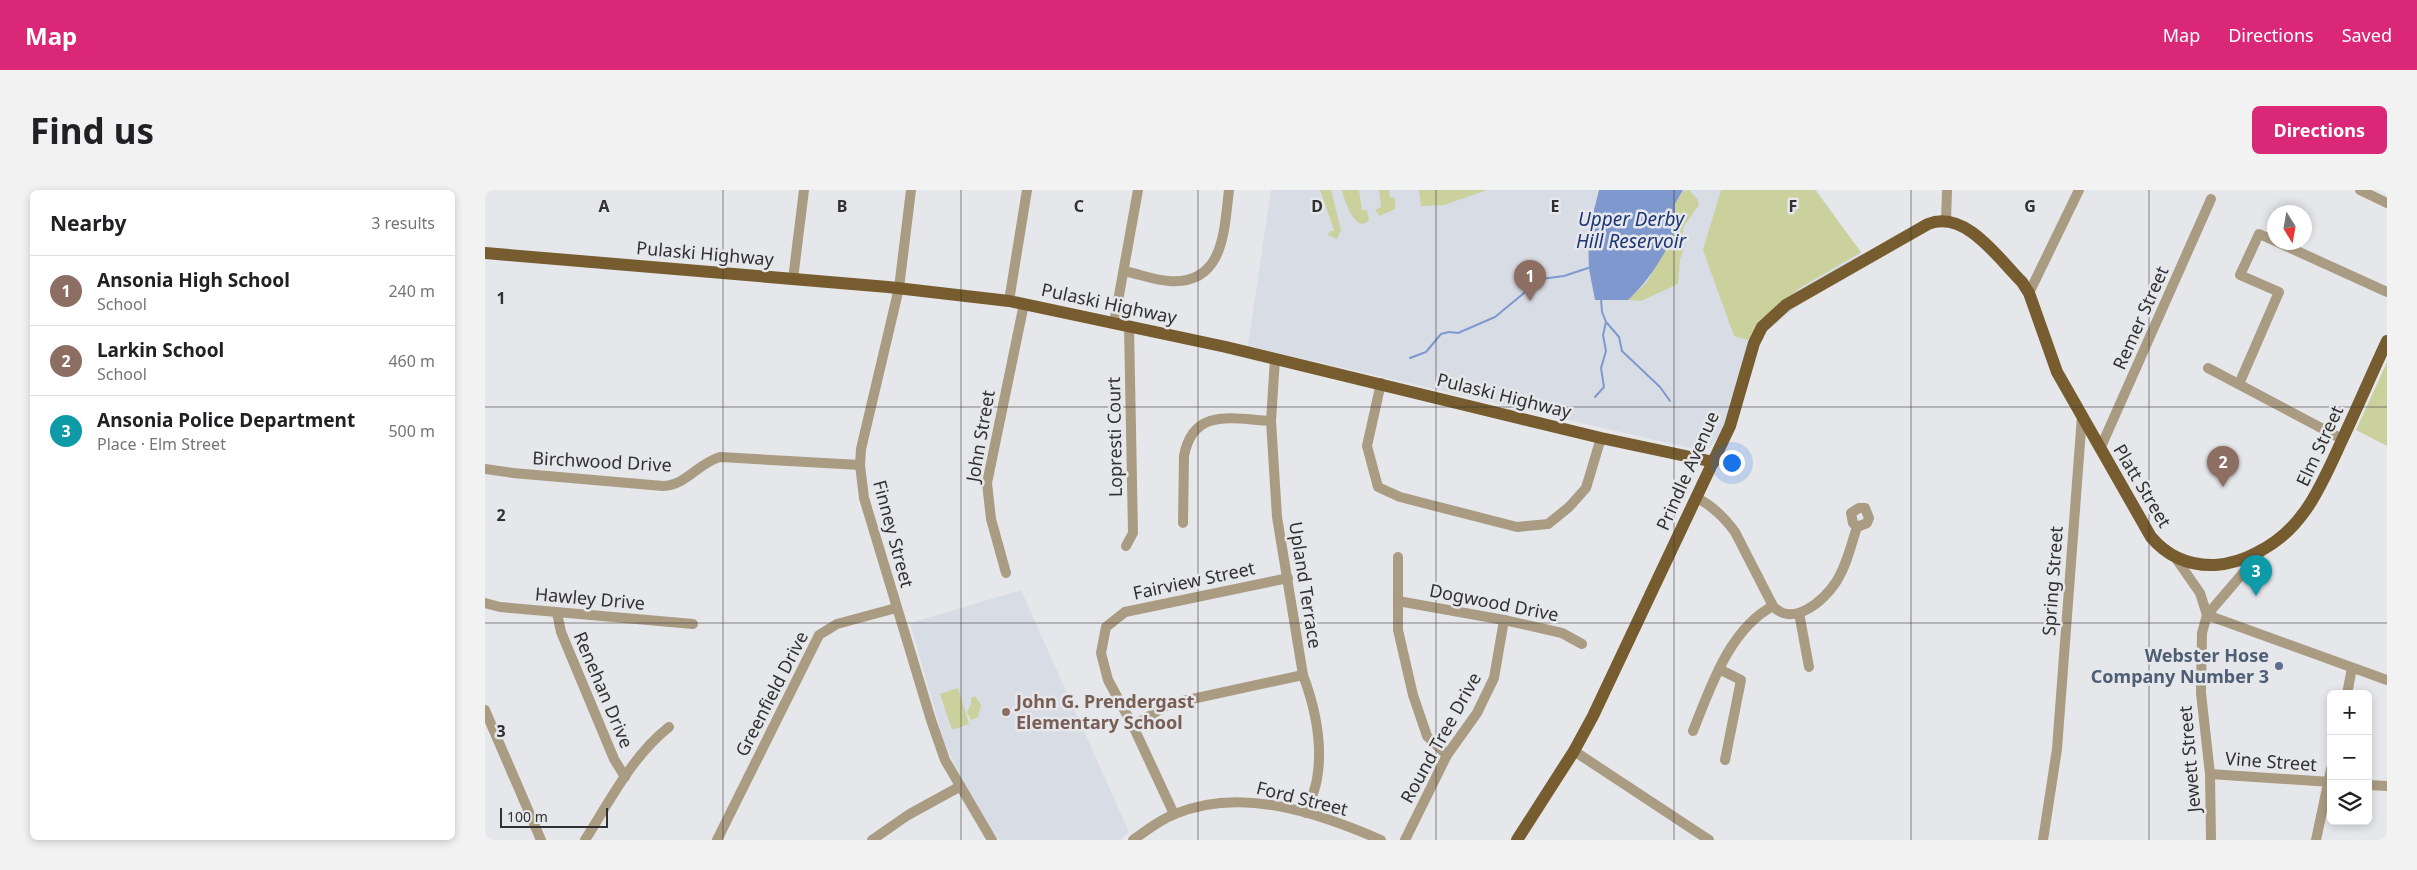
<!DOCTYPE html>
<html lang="en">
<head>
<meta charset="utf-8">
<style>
	:root { --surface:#fff; --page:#f2f2f2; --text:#202124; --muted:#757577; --line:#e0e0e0; --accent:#db2777 }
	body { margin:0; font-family:"Noto Sans",sans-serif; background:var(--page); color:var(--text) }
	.controls { position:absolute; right:15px; bottom:15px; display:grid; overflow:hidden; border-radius:8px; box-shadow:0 2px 8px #0003 }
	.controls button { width:45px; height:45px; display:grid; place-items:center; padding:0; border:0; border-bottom:1px solid var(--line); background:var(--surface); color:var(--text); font:25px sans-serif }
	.compass { position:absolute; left:1782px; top:15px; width:45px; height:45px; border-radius:50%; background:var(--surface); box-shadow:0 2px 8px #0003; rotate:169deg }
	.scale { position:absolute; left:15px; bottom:12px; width:108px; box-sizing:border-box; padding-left:5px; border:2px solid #313132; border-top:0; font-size:14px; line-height:18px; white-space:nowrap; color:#313132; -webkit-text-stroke:4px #e6e7ea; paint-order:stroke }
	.you { position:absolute; left:1246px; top:272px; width:18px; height:18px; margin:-12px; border:4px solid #fff; border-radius:50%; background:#1a73e8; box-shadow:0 0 0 8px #1a73e833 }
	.badge { display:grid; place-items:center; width:32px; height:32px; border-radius:50%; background:var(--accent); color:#fff; font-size:16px; font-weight:700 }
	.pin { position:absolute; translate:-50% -41px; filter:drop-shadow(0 1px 2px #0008) }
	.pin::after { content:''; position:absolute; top:26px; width:18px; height:15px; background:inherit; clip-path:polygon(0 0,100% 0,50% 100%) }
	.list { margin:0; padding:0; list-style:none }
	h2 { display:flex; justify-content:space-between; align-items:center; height:65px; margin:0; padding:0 20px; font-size:21px }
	h2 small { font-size:16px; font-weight:400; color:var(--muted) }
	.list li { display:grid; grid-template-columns:32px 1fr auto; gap:15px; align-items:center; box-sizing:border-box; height:70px; padding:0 20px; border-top:1px solid var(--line) }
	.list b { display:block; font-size:19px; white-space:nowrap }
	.list p { margin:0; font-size:16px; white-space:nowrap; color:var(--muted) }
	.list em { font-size:16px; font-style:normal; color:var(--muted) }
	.icon { flex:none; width:28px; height:28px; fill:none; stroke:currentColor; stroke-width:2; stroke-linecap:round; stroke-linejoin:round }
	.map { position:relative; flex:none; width:1902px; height:650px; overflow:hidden; border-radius:8px }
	header { display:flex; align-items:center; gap:30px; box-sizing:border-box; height:70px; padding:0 25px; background:var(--accent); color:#fff }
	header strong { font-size:24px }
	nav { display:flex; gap:28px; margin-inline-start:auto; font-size:18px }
	.intro { display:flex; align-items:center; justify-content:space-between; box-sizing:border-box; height:120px; padding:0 30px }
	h1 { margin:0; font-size:35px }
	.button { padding:12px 22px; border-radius:8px; background:var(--accent); color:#fff; font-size:18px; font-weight:700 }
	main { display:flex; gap:30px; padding:0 30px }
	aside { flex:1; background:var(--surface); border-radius:8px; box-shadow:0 2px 8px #0003 }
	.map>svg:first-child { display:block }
</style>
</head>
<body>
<header>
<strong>Map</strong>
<nav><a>Map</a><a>Directions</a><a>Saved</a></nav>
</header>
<div class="intro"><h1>Find us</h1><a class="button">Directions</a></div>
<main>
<aside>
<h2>Nearby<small>3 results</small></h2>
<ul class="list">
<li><span class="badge" style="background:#8d6e63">1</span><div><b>Ansonia High School</b><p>School</p></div><em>240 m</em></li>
<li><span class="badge" style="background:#8d6e63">2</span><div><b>Larkin School</b><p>School</p></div><em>460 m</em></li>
<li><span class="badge" style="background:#0f9aa8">3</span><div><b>Ansonia Police Department</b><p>Place · Elm Street</p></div><em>500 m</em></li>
</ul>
</aside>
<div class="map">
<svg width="1902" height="650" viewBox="0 0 1902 650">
	<rect width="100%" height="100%" fill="#e6e7ea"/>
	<!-- built -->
	<g fill="#d8dce5">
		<polygon points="786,0 1332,0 1377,65 1263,156 1240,236 1233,248 1224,258 1214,260 763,156"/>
		<polygon points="536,400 644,642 635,650 514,650 480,595 459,552 425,433"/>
	</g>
	<!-- green -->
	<g fill="#cbd19d">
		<polygon points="835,0 846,0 856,40 852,49 843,45 844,42 849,40"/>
		<path d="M857 0H874L877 20H882L884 30C871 45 859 10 857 0Z"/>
		<polygon points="894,0 904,0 905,7 910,8 910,19 895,26 890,20 896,17"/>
		<polygon points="934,0 1002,0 959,15 936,16"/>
		<polygon points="1204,0 1213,10 1214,15 1199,36 1197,46 1199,58 1195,69 1193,94 1156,111 1143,110 1162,92 1195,31 1190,27 1190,14 1198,1"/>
		<polygon points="1236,0 1330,0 1376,62 1315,98 1275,130 1263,150 1249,146 1218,60"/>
		<polygon points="1902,172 1902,256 1871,240"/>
		<polygon points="473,498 484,534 467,540 455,504"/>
		<polygon points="490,506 496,515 493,527 486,530 482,522 486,515 486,508"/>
	</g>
	<!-- water -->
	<path fill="#7f99ce" d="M1114 0H1198L1190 14V27L1195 31C1189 39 1188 47 1183 56 1172 77 1160 94 1143 110H1110L1104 79 1103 44Z"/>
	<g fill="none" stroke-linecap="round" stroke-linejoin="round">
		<!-- stream -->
		<g stroke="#7f99ce" stroke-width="2">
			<polyline points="1122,133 1134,147 1137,161 1175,197 1185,211"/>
			<polyline points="925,168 941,162 956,144 964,142 973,143 1010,127 1056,89 1079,86 1106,77"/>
			<polyline points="1110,207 1119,197 1116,178 1121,161 1118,145 1121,132 1117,122 1116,108"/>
		</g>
		<!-- minor -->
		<g stroke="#aa9b83" stroke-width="10">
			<polyline points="426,0 414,98 376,259 375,275 379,308 446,530 460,570 507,650"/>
			<polyline points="1875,0 1902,13"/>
			<polyline points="1461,31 1462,0"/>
			<polyline points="1792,52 1902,102"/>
			<path d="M639 81C654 84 669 90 684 91 740 95 739 39 744 0"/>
			<polyline points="308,89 319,0"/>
			<polyline points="1544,103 1594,0"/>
			<polyline points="524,111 542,0"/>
			<polyline points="629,133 653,0"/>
			<path d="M790 169 786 231 792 327 818 485C830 517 838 554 832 589 830 601 825 612 821 623"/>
			<polyline points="1723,178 1857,249"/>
			<polyline points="896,193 882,256 893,297 915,307 1032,337 1063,334 1084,317 1101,298 1116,248"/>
			<polyline points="1754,194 1794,102 1755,85 1774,44 1790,51"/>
			<polyline points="1615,259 1726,9"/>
			<path d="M0 279 28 283 178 296C202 295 213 273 235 267L375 275"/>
			<path d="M1212 308C1228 316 1239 327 1250 342L1288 416C1307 438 1339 411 1351 392 1362 375 1366 355 1372 337L1382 333 1384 328 1380 318H1374L1366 323 1368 333 1372 337"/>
			<path d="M698 333 699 266C708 217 748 229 786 231"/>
			<polyline points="641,356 648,343 644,136"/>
			<polyline points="913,367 913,440 928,505 942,546 962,565"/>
			<polyline points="1692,370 1715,403 1722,425"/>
			<polyline points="521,383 506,329 502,293 539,114"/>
			<polyline points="913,411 1019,430 1077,443 1097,454"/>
			<polyline points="0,413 15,417 208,434"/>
			<polyline points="72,423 76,442 129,569 140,587"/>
			<polyline points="1314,423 1324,477"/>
			<polyline points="1722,425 1902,490"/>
			<polyline points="1234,479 1256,490 1240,570"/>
			<polyline points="1862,504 1867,478"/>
			<polyline points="0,520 56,650"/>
			<polyline points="648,536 684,514 818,485"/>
			<path d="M1208 541C1225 499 1244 439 1288 416"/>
			<polyline points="1089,561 1224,650"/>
			<polyline points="1725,584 1846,592"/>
			<polyline points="1883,595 1902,596"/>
			<polyline points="689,624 648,536 623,490 616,463 621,437 640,422 803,388"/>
			<path d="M100 650C125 611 147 566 184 537"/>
			<polyline points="232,650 334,445 352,434 411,418"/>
			<polyline points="387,650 423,625 474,597"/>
			<path d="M648 650C661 641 674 630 690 624 756 596 834 623 896 650"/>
			<polyline points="920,650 962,565 992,523 1009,488 1019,430"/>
			<polyline points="1558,650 1572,559 1597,226"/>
			<polyline points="1726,650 1725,584 1716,503 1717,443 1722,425 1776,362"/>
			<polyline points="1831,650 1846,579"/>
		</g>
		<!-- major -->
		<g stroke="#765c2e" stroke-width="12">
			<polyline points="0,63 403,97 524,111 741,157 1116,248 1229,272"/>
			<path d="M1032 650 1089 561 1108 526 1245 236 1269 153 1277 137 1301 115 1443 34C1480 19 1513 68 1537 92L1544 103 1572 182 1666 347C1683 367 1704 376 1730 375 1745 374 1760 369 1773 362 1820 339 1837 293 1858 248 1873 216 1887 183 1902 151"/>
		</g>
	</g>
	<!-- grid -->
	<path fill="none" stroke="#313132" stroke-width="1" stroke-opacity="0.55" d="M238 0V650M476 0V650M713 0V650M951 0V650M1189 0V650M1426 0V650M1664 0V650M0 217H1902M0 433H1902"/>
	<!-- markers -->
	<circle fill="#5c6f8a" stroke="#e6e7ea" stroke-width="2" cx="1794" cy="476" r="5"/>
	<circle fill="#8d6e63" stroke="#e6e7ea" stroke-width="2" cx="521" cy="522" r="5"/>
	<g text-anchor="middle" stroke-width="5" stroke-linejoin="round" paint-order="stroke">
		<!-- street labels -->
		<g font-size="18" fill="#313132" stroke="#e6e7ea">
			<text transform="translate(220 64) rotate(5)" y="6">Pulaski Highway</text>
			<text transform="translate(624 114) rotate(12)" y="6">Pulaski Highway</text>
			<text transform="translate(1656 128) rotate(-66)" y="6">Remer Street</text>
			<text transform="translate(1019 206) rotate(14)" y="6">Pulaski Highway</text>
			<text transform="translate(496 246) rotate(-80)" y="6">John Street</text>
			<text transform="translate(630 247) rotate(-91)" y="6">Lopresti Court</text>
			<text transform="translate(1835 256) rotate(-65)" y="6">Elm Street</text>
			<text transform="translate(117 272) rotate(3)" y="6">Birchwood Drive</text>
			<text transform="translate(1203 281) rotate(-66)" y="6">Prindle Avenue</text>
			<text transform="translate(1657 296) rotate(59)" y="6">Platt Street</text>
			<text transform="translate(408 344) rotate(75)" y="6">Finney Street</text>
			<text transform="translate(709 391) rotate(-12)" y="6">Fairview Street</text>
			<text transform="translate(1568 391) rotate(-86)" y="6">Spring Street</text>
			<text transform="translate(820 395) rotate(81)" y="6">Upland Terrace</text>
			<text transform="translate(105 409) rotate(5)" y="6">Hawley Drive</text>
			<text transform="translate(1009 413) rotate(11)" y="6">Dogwood Drive</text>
			<text transform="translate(118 500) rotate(67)" y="6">Renehan Drive</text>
			<text transform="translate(287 504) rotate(-63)" y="6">Greenfield Drive</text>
			<text transform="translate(956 548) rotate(-61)" y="6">Round Tree Drive</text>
			<text transform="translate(1705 569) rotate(-95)" y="6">Jewett Street</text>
			<text transform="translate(1786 572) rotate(4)" y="6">Vine Street</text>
			<text transform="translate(817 609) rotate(14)" y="6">Ford Street</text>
		</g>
		<!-- service labels -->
		<g font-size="18" font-weight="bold" fill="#4e5e75" stroke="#e6e7ea" text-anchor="end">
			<text x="1784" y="472">Webster Hose<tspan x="1784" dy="21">Company Number 3</tspan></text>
		</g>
		<!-- education labels -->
		<g font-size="18" font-weight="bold" fill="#785e54" stroke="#e6e7ea" text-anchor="start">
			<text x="531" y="518">John G. Prendergast<tspan x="531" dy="21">Elementary School</tspan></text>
		</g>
		<!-- water labels -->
		<g font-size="19" font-style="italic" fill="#1b3676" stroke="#e6e7ea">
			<text x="1146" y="36">Upper Derby<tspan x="1146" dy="22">Hill Reservoir</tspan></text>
		</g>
	</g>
	<g font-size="16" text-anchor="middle" font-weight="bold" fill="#313132" stroke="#e6e7ea" stroke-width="5" stroke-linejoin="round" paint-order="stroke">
		<text x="119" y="22">A</text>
		<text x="357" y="22">B</text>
		<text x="594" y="22">C</text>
		<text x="832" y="22">D</text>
		<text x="1070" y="22">E</text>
		<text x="1308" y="22">F</text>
		<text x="1545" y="22">G</text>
		<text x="16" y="114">1</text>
		<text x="16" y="331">2</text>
		<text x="16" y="547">3</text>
	</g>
</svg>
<div class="controls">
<button>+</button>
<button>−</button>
<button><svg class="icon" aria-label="layers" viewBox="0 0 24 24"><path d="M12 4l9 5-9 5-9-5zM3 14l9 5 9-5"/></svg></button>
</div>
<svg class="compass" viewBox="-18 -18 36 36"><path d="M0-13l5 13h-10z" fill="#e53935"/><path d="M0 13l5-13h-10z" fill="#757577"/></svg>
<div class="scale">100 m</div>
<div class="you"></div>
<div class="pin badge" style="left:1045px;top:111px;background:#8d6e63">1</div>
<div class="pin badge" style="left:1738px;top:297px;background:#8d6e63">2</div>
<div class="pin badge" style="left:1771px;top:406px;background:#0f9aa8">3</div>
</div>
</main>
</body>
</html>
